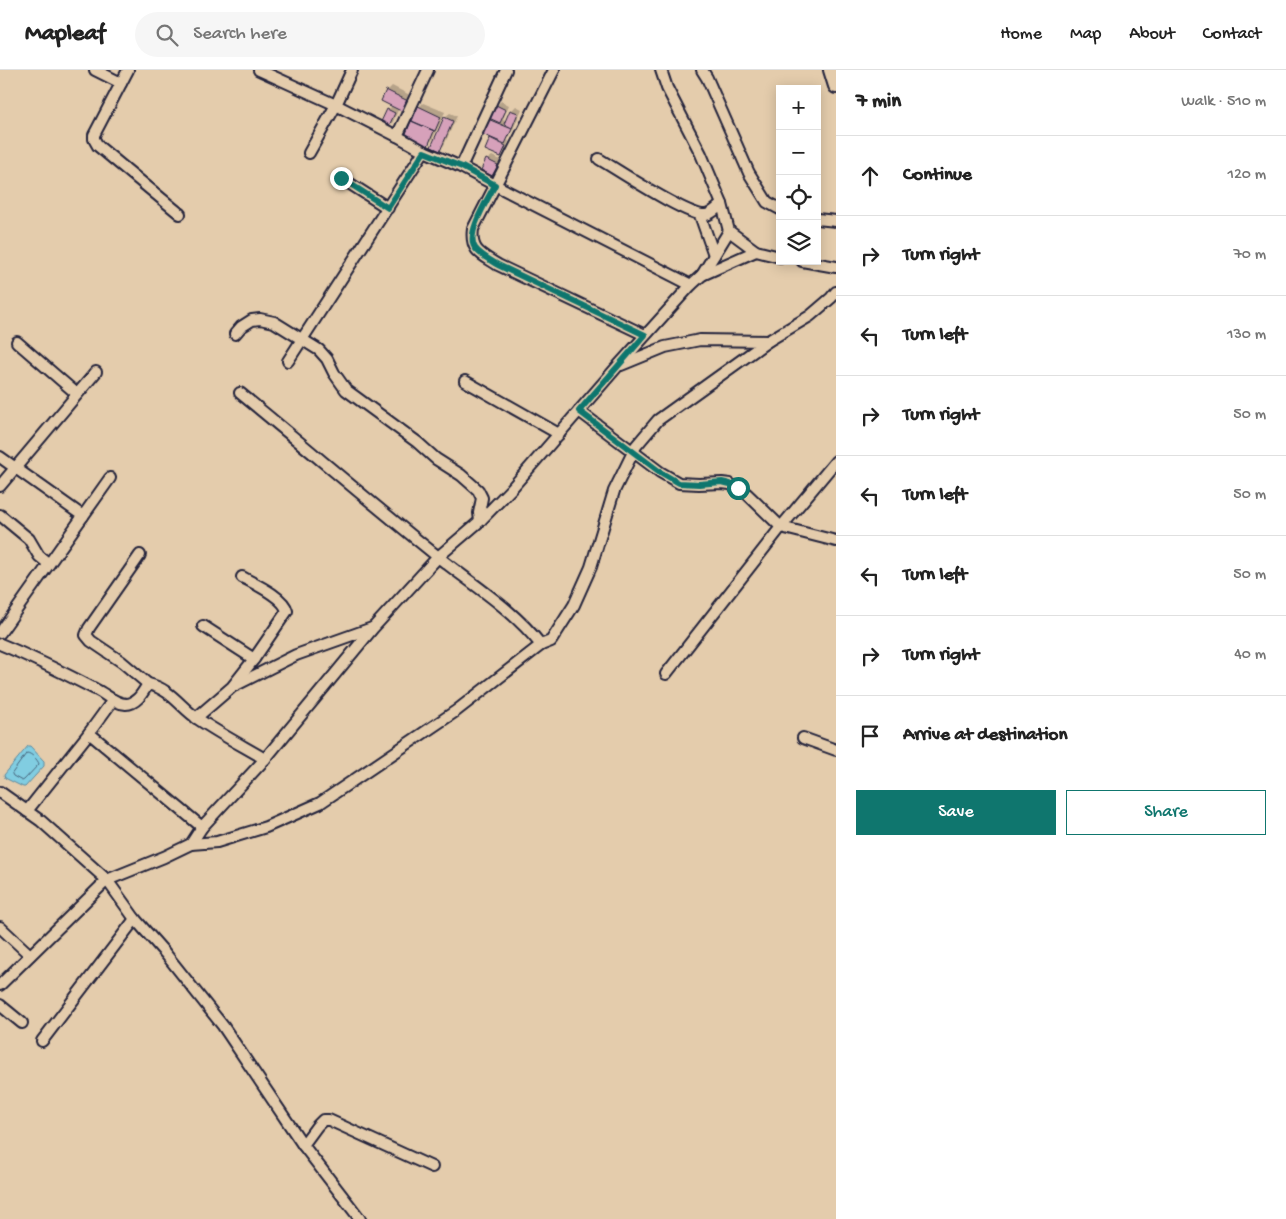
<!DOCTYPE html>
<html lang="en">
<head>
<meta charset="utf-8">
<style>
	:root { --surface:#fff; --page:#f6f6f6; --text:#222; --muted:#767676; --line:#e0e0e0; --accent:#0f766e }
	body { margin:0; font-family:"Gochi Hand",sans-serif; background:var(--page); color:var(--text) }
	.controls { position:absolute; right:15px; top:15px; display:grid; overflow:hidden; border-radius:0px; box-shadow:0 2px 12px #0003 }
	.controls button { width:45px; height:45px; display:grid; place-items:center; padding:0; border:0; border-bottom:1px solid var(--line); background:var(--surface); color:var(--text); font:25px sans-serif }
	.stop { position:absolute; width:15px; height:15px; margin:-11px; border:4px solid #0f766e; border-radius:50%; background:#fff }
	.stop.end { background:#0f766e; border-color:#fff; box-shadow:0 1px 5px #0008 }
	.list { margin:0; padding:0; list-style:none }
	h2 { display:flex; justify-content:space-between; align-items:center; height:65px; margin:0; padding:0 20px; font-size:21px }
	h2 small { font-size:16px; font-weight:400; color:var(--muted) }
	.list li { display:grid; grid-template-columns:32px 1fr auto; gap:15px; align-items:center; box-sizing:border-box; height:80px; padding:0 20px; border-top:1px solid var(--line) }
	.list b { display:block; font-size:19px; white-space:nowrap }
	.list em { font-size:16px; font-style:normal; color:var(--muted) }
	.actions { display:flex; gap:10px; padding:15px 20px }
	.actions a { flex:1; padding:11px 0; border:1px solid var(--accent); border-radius:0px; text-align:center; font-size:18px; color:var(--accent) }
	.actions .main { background:var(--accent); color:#fff }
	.icon { flex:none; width:28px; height:28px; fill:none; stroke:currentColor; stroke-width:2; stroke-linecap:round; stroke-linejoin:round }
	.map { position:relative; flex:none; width:836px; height:1149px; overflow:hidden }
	header { display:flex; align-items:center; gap:30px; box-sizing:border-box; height:70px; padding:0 25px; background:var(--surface); border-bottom:1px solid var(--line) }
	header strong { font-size:24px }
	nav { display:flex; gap:28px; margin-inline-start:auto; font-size:18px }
	.search { width:350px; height:45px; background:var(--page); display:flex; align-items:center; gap:12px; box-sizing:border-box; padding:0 18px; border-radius:28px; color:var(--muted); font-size:19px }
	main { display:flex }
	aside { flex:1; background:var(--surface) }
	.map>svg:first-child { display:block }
</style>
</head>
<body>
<header>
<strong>Mapleaf</strong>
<div class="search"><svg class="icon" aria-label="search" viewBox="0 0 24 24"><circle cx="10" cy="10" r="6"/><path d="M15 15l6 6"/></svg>Search here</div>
<nav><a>Home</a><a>Map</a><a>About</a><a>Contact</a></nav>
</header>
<main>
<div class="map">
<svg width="836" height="1149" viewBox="0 0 836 1149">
	<rect width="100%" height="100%" fill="#e4ccac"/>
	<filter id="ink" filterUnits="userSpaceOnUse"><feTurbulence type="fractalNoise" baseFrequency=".02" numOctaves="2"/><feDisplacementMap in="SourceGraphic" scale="10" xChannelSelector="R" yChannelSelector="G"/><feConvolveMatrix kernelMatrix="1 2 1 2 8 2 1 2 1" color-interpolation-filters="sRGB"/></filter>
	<g filter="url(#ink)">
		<!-- water -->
		<polygon fill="#81cde1" stroke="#5b899f" points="28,676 30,676 44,691 44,696 25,717 23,717 5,708 4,705"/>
		<!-- shadow -->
		<g fill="#0003">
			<polygon points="392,16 412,26 407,36 399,38 393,52 388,56 388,40 393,35 387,21"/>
			<polygon points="501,31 509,35 503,49 507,51 511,41 516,36 522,39 509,68 507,70 509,71 505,81 501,85 491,69 493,67 489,50 497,36"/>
			<polygon points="423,33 445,42 432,70 428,74 407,65 419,37"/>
			<polygon points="450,43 457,46 444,75 439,79 432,76 445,47"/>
			<polygon points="492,86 501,90 496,100 492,104 487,90"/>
		</g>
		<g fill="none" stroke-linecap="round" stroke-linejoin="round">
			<!-- shore -->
			<path stroke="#48667d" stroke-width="1" d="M27 683C31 683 38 690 39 694L24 710 22 711 13 706 12 704Z"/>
		</g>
		<!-- building -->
		<g fill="#d6a1ba" stroke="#22223b">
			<polygon points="386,20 408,31 403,42 381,31"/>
			<polygon points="496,35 506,40 500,53 489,48"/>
			<polygon points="418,36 441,47 435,61 412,51"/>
			<polygon points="387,39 395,43 388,58 380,54"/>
			<polygon points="510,40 518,43 512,58 504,54"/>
			<polygon points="444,47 453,51 440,81 431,77"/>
			<polygon points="488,49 512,59 505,74 482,64"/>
			<polygon points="411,51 434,61 428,76 405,66"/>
			<polygon points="490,68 506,76 501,87 485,80"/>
			<polygon points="486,89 498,95 492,106 481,100"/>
		</g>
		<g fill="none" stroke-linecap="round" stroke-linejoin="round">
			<!-- street casing -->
			<g stroke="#22223b" stroke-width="14">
				<g id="street">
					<polyline points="95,0 121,13"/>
					<polyline points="128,0 94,65 94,69 98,76 180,144"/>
					<polyline points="259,0 336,35 397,66 424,81 461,97 495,115 691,215"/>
					<path d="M554 0 473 159C470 181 481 184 498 195L645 265"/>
					<polyline points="661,0 667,18 701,84 722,134 729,161 756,181 780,187"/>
					<polyline points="702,0 707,8 749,103 767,132 780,139"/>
					<polyline points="397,66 428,0"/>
					<polyline points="309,83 336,35 352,0"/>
					<path d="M599 89C618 100 688 147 706 145 712 144 717 138 722 134"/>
					<polyline points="461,97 506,0"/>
					<polyline points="341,108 388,138"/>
					<polyline points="700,145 714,185"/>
					<polyline points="817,149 836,151"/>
					<polyline points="802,191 836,197"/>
					<polyline points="702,205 756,181"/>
					<polyline points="235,264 241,257 252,250 260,249 274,252 319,280 327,289 334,303 346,320 417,372 436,389 461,405 478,420 482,428 479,443 480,451"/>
					<polyline points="17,272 77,324"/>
					<polyline points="288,291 424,81"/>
					<polyline points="621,295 665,277 700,270 768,271"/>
					<polyline points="465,311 559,364"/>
					<path d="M240 323C306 377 371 433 437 486 473 515 512 538 541 575L551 571 574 535 591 497 614 421 636 376 658 350 768 271 810 246 831 228 836 222"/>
					<polyline points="579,341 660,402 679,413 699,414 722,413 730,414 746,423 781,457 836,471"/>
					<polyline points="0,387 83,446"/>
					<polyline points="0,416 96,302"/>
					<polyline points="0,445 29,469 39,486 49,494"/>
					<polyline points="140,485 89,558 86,565 91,571 122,592 148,614"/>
					<polyline points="203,556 254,589"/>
					<polyline points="0,563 110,408"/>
					<path d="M0 574C32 587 64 603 95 619 106 624 113 633 126 634 137 634 143 622 148 614 171 619 180 637 198 649 220 664 243 676 265 689"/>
					<polyline points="666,604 781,457 836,391"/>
					<polyline points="236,615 296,585 372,558"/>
					<path d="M196 648 232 617 254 589 287 541C284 527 255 514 242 507"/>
					<polyline points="89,663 202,757"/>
					<polyline points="803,668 836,680"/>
					<polyline points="0,722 41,751 107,810 135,849 165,883 223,956 303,1075 360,1149"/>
					<polyline points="27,741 89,663 113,630"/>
					<polyline points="191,774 217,772 266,757 320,733 456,641 541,575"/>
					<polyline points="0,857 30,885"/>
					<polyline points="0,915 107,810 164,787 191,774 202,757 265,689 373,558 438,487 480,451 511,419 617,297 691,215 702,205 729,161"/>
					<polyline points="0,935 22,953"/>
					<polyline points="42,971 135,849"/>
					<polyline points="303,1075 317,1056 323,1050 329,1050 432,1097"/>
				</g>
			</g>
			<!-- secondary casing -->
			<g stroke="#22223b" stroke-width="18">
				<polyline id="secondary" points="831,0 836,16"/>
			</g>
			<!-- street -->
			<use href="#street" stroke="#e4ccac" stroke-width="10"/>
			<!-- secondary -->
			<use href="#secondary" stroke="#e4ccac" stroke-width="14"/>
		</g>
	</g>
	<g fill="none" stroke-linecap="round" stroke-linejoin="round" filter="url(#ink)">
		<!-- route -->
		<path stroke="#0f766e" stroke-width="6" d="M341 108 388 138 424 82 462 97 495 115C488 129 465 164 475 178 480 185 490 190 498 195L645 265 579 341 660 402 679 413 699 414 722 412 730 414 738 418"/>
	</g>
</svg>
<div class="controls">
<button>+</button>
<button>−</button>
<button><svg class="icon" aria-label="locate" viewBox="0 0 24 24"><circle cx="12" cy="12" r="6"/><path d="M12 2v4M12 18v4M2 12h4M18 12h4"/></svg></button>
<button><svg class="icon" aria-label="layers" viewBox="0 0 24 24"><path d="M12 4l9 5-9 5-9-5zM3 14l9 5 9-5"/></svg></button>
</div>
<div class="stop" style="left:738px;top:418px"></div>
<div class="stop end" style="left:341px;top:108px"></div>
</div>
<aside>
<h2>7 min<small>Walk · 510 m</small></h2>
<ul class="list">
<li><svg class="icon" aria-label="ahead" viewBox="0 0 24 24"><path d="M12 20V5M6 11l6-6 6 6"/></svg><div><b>Continue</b></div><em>120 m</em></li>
<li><svg class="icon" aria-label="right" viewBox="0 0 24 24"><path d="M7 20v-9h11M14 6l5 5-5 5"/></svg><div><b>Turn right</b></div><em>70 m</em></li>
<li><svg class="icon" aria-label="left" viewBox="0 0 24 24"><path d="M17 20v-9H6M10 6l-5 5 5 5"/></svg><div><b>Turn left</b></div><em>130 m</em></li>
<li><svg class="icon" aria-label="right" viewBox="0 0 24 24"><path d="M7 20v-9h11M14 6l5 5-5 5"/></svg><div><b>Turn right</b></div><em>50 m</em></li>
<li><svg class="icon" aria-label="left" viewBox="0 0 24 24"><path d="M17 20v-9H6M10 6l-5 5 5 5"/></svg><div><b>Turn left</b></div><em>50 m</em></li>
<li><svg class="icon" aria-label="left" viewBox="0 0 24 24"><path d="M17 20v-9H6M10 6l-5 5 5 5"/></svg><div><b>Turn left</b></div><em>50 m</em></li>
<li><svg class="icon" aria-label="right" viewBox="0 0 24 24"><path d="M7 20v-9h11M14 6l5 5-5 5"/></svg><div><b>Turn right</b></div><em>40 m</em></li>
<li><svg class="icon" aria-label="arrive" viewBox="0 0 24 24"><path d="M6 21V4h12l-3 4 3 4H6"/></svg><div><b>Arrive at destination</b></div></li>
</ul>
<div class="actions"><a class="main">Save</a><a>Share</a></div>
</aside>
</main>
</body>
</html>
